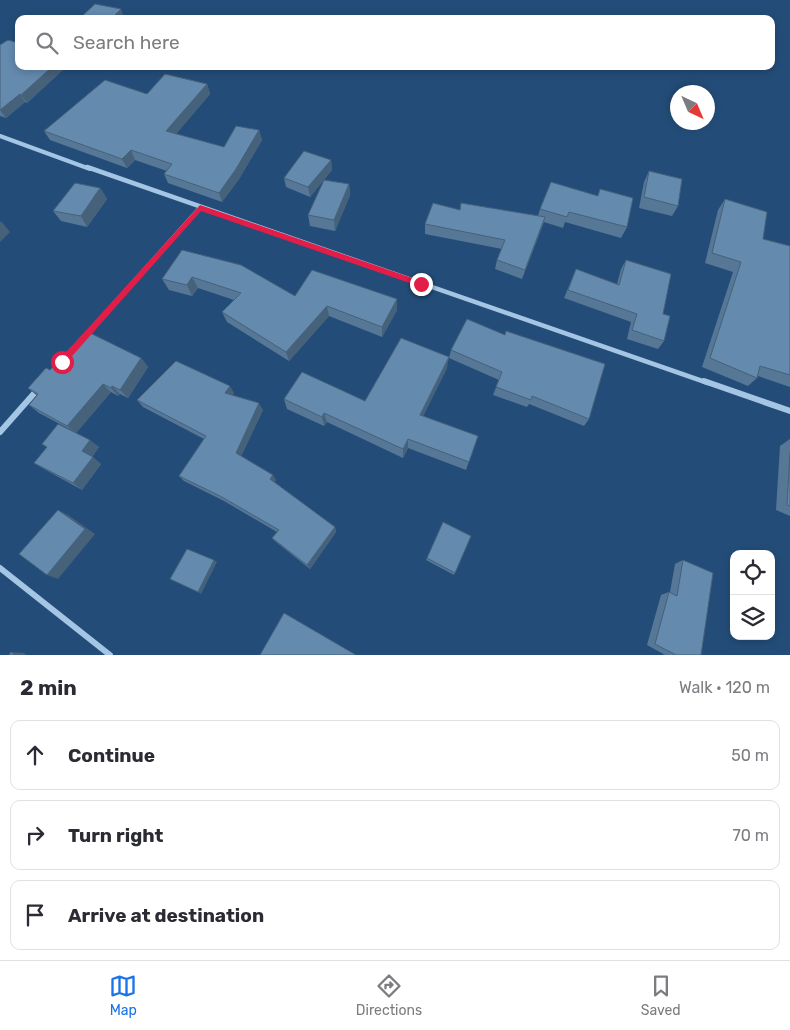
<!DOCTYPE html>
<html lang="en">
<head>
<meta charset="utf-8">
<style>
	:root { --surface:#fff; --page:#f2f2f3; --text:#2b2b33; --muted:#7c7c81; --line:#e1e1e2; --accent:#1a73e8 }
	body { margin:0; font-family:Rubik,sans-serif; background:var(--page); color:var(--text) }
	.controls { position:absolute; right:15px; bottom:15px; display:grid; overflow:hidden; border-radius:10px; box-shadow:0 2px 8px #0003 }
	.controls button { width:45px; height:45px; display:grid; place-items:center; padding:0; border:0; border-bottom:1px solid var(--line); background:var(--surface); color:var(--text); font:25px sans-serif }
	.compass { position:absolute; left:670px; top:85px; width:45px; height:45px; border-radius:50%; background:var(--surface); box-shadow:0 2px 8px #0003; rotate:136deg }
	.stop { position:absolute; width:15px; height:15px; margin:-11px; border:4px solid #e11d48; border-radius:50%; background:#fff }
	.stop.end { background:#e11d48; border-color:#fff; box-shadow:0 1px 5px #0008 }
	.list { margin:0; padding:0; list-style:none }
	h2 { display:flex; justify-content:space-between; align-items:center; height:65px; margin:0; padding:0 20px; font-size:21px }
	h2 small { font-size:16px; font-weight:400; color:var(--muted) }
	.list li { display:grid; grid-template-columns:32px 1fr auto; gap:15px; align-items:center; box-sizing:border-box; height:70px; margin:0 10px 10px; padding:0 10px; border:1px solid var(--line); border-radius:10px }
	.list b { display:block; font-size:19px; white-space:nowrap }
	.list em { font-size:16px; font-style:normal; color:var(--muted) }
	.icon { flex:none; width:28px; height:28px; fill:none; stroke:currentColor; stroke-width:2; stroke-linecap:round; stroke-linejoin:round }
	.map { position:relative; flex:none; width:790px; height:655px; overflow:hidden }
	.search { position:absolute; background:var(--surface); box-shadow:0 2px 8px #0003; left:15px; right:15px; top:15px; height:55px; display:flex; align-items:center; gap:12px; box-sizing:border-box; padding:0 18px; border-radius:10px; color:var(--muted); font-size:19px }
	.sheet { height:305px; background:var(--surface) }
	nav { display:flex; justify-content:space-around; align-items:center; box-sizing:border-box; height:70px; border-top:1px solid var(--line); background:var(--surface); font-size:14px; color:var(--muted) }
	nav a { display:grid; justify-items:center; gap:2px }
	nav .on { color:var(--accent) }
	.map>svg:first-child { display:block }
</style>
</head>
<body>
<div class="map">
<svg width="790" height="655" viewBox="0 0 790 655">
	<rect width="100%" height="100%" fill="#234d78"/>
	<g fill="none" stroke-linecap="round" stroke-linejoin="round">
		<!-- minor-far2 -->
		<polyline stroke="#a4c5e4" stroke-width="4" points="0,136 90,169"/>
		<!-- minor-far1 -->
		<g stroke="#a4c5e4" stroke-width="4.5">
			<polyline points="87,167 708,383"/>
			<polyline points="85,336 200,208"/>
		</g>
		<!-- minor -->
		<g stroke="#a4c5e4" stroke-width="6">
			<polyline points="704,381 790,411"/>
			<polyline points="0,432 38,389"/>
			<polyline points="0,568 110,655"/>
		</g>
	</g>
	<!-- wall -->
	<g fill="#567796">
		<polygon points="0,45 19,66 67,66 27,103 25,102 6,118 0,116"/>
		<polygon points="207,84 210,94 176,134 224,147 259,130 262,140 239,179 222,202 168,183 164,174 167,171 135,160 127,168 50,140 44,131"/>
		<polygon points="331,160 332,170 310,197 286,187 284,178"/>
		<polygon points="649,171 678,206 672,216 639,208 644,182"/>
		<polygon points="349,184 350,195 335,231 310,226 308,215"/>
		<polygon points="100,188 107,199 87,227 61,221 53,211"/>
		<polygon points="600,189 627,227 621,238 565,222 563,228 544,222 522,279 495,269 497,260 502,249 425,234 425,224 460,210 538,216 540,209 598,195"/>
		<polygon points="725,199 763,239 790,246 790,387 758,376 757,378 748,386 702,367 733,272 705,263 718,210"/>
		<polygon points="182,250 295,296 397,299 397,310 382,337 329,316 289,361 227,322 222,312 234,300 198,288 192,296 169,290 162,279"/>
		<polygon points="626,260 663,314 664,341 658,349 627,339 631,322 564,298 576,269 617,284 621,269"/>
		<polygon points="467,319 589,419 584,426 529,404 527,407 493,395 499,380 449,358 451,350"/>
		<polygon points="141,358 148,367 128,398 120,394 118,396 111,392 76,433 99,447 92,457 101,464 82,490 44,469 34,463 47,447 42,444 73,431 39,413 29,405 37,396 28,388 50,370"/>
		<polygon points="447,368 423,416 478,436 466,470 408,448 403,458 327,422 324,426 287,409 284,399 365,401"/>
		<polygon points="234,393 232,395 263,410 241,456 276,480 274,482 335,527 336,532 310,569 276,542 272,538 277,532 224,501 184,481 179,476 204,439 143,407 137,400"/>
		<polygon points="790,439 790,516 776,510 780,446"/>
		<polygon points="471,536 454,575 426,560 427,558"/>
		<polygon points="683,560 701,655 665,655 647,645 661,595 669,592 670,592 675,564"/>
	</g>
	<!-- shaded-wall -->
	<g fill="#46617a">
		<polygon points="121,9 125,19 111,19"/>
		<polygon points="53,66 67,66 27,103 21,95"/>
		<polygon points="207,84 210,94 170,141 166,131"/>
		<polygon points="20,94 25,102 6,118 0,110"/>
		<polygon points="259,130 262,140 239,179 222,202 219,193"/>
		<polygon points="131,150 135,160 127,168 122,159"/>
		<polygon points="331,160 332,170 310,197 308,187"/>
		<polygon points="349,184 350,195 335,231 334,220"/>
		<polygon points="100,188 107,199 87,227 81,216"/>
		<polygon points="545,217 542,227 522,279 525,270"/>
		<polygon points="1,221 10,232 0,242 0,223"/>
		<polygon points="192,277 198,288 192,296 187,285"/>
		<polygon points="397,299 397,310 382,337 382,327"/>
		<polygon points="327,306 329,316 289,361 286,352"/>
		<polygon points="449,357 447,368 419,425 420,415"/>
		<polygon points="141,358 148,367 128,398 120,390"/>
		<polygon points="103,384 111,392 76,433 67,426"/>
		<polygon points="112,386 120,394 118,396 111,388"/>
		<polygon points="230,386 234,393 228,400 225,393"/>
		<polygon points="259,403 263,410 240,459 236,453"/>
		<polygon points="324,413 327,422 324,426 322,417"/>
		<polygon points="408,439 408,448 403,458 403,449"/>
		<polygon points="90,440 99,447 91,458 82,451"/>
		<polygon points="93,457 101,464 82,490 73,483"/>
		<polygon points="273,475 276,480 273,484 270,479"/>
		<polygon points="58,510 68,515 95,534 58,579 47,575"/>
		<polygon points="335,527 336,532 310,569 307,565"/>
		<polygon points="214,560 217,562 201,594 198,592"/>
		<polygon points="11,652 24,653 26,655 15,655"/>
	</g>
	<!-- building -->
	<g fill="#648aae" stroke="#46617a">
		<polygon points="95,4 121,9 111,19 79,19"/>
		<polygon points="8,40 19,43 19,66 53,66 21,95 20,94 0,110 0,45"/>
		<polygon points="165,74 207,84 166,131 224,147 236,126 259,130 236,169 219,193 164,174 172,164 131,150 122,159 44,131 105,80 147,94"/>
		<polygon points="304,151 331,160 308,187 284,178"/>
		<polygon points="649,171 682,179 678,206 644,197"/>
		<polygon points="324,180 349,184 334,220 308,215"/>
		<polygon points="551,182 598,196 600,189 633,198 627,227 569,212 567,217 540,209"/>
		<polygon points="75,183 100,188 81,216 53,211"/>
		<polygon points="725,199 767,212 763,239 790,246 790,375 760,366 757,378 710,358 741,262 712,253"/>
		<polygon points="433,203 460,210 461,203 545,217 525,270 497,260 505,240 425,224"/>
		<polygon points="182,250 241,265 295,296 312,270 397,299 382,327 327,306 286,352 222,312 241,293 192,277 187,285 162,279"/>
		<polygon points="626,260 671,274 663,314 670,316 664,341 632,330 637,314 568,290 576,269 619,285"/>
		<polygon points="467,319 505,335 506,331 605,364 589,419 532,396 531,400 496,387 502,372 451,350"/>
		<polygon points="86,331 141,358 120,390 112,386 111,388 103,384 67,426 29,405 38,394 28,388 46,368 50,370"/>
		<polygon points="401,338 449,357 420,415 478,436 469,462 408,439 403,449 324,413 322,417 284,399 302,372 365,401"/>
		<polygon points="176,361 230,386 225,393 259,403 236,453 273,475 270,479 335,527 307,565 272,538 279,530 220,496 179,476 206,436 137,400"/>
		<polygon points="58,424 90,440 82,451 93,457 73,483 34,463 47,447 42,444"/>
		<polygon points="790,453 790,506 787,505"/>
		<polygon points="58,510 85,529 47,575 19,554"/>
		<polygon points="443,522 471,536 455,573 427,558"/>
		<polygon points="187,549 214,560 198,592 170,579"/>
		<polygon points="683,560 713,573 701,655 676,655 655,644 669,592 677,596"/>
		<polygon points="284,613 356,655 260,655"/>
		<polygon points="11,652 15,655 9,655"/>
	</g>
	<!-- route -->
	<polygon fill="#e11d48" points="200,205 424,282 425,284 421,287 201,211 65,364 60,364 60,359"/>
</svg>
<div class="controls">
<button><svg class="icon" aria-label="locate" viewBox="0 0 24 24"><circle cx="12" cy="12" r="6"/><path d="M12 2v4M12 18v4M2 12h4M18 12h4"/></svg></button>
<button><svg class="icon" aria-label="layers" viewBox="0 0 24 24"><path d="M12 4l9 5-9 5-9-5zM3 14l9 5 9-5"/></svg></button>
</div>
<svg class="compass" viewBox="-18 -18 36 36"><path d="M0-13l5 13h-10z" fill="#e53935"/><path d="M0 13l5-13h-10z" fill="#7c7c81"/></svg>
<div class="stop" style="left:62px;top:362px"></div>
<div class="stop end" style="left:421px;top:284px"></div>
<div class="search"><svg class="icon" aria-label="search" viewBox="0 0 24 24"><circle cx="10" cy="10" r="6"/><path d="M15 15l6 6"/></svg>Search here</div>
</div>
<section class="sheet">
<h2>2 min<small>Walk · 120 m</small></h2>
<ul class="list">
<li><svg class="icon" aria-label="ahead" viewBox="0 0 24 24"><path d="M12 20V5M6 11l6-6 6 6"/></svg><div><b>Continue</b></div><em>50 m</em></li>
<li><svg class="icon" aria-label="right" viewBox="0 0 24 24"><path d="M7 20v-9h11M14 6l5 5-5 5"/></svg><div><b>Turn right</b></div><em>70 m</em></li>
<li><svg class="icon" aria-label="arrive" viewBox="0 0 24 24"><path d="M6 21V4h12l-3 4 3 4H6"/></svg><div><b>Arrive at destination</b></div></li>
</ul>
</section>
<nav>
<a class="on"><svg class="icon" aria-label="map" viewBox="0 0 24 24"><path d="M3 6l6-2 6 2 6-2v14l-6 2-6-2-6 2zM9 4v14M15 6v14"/></svg>Map</a>
<a><svg class="icon" aria-label="directions" viewBox="0 0 24 24"><path d="M12 3l9 9-9 9-9-9zM9 14v-3h6M13 9l2 2-2 2"/></svg>Directions</a>
<a><svg class="icon" aria-label="saved" viewBox="0 0 24 24"><path d="M7 4h10v16l-5-4-5 4z"/></svg>Saved</a>
</nav>
</body>
</html>
